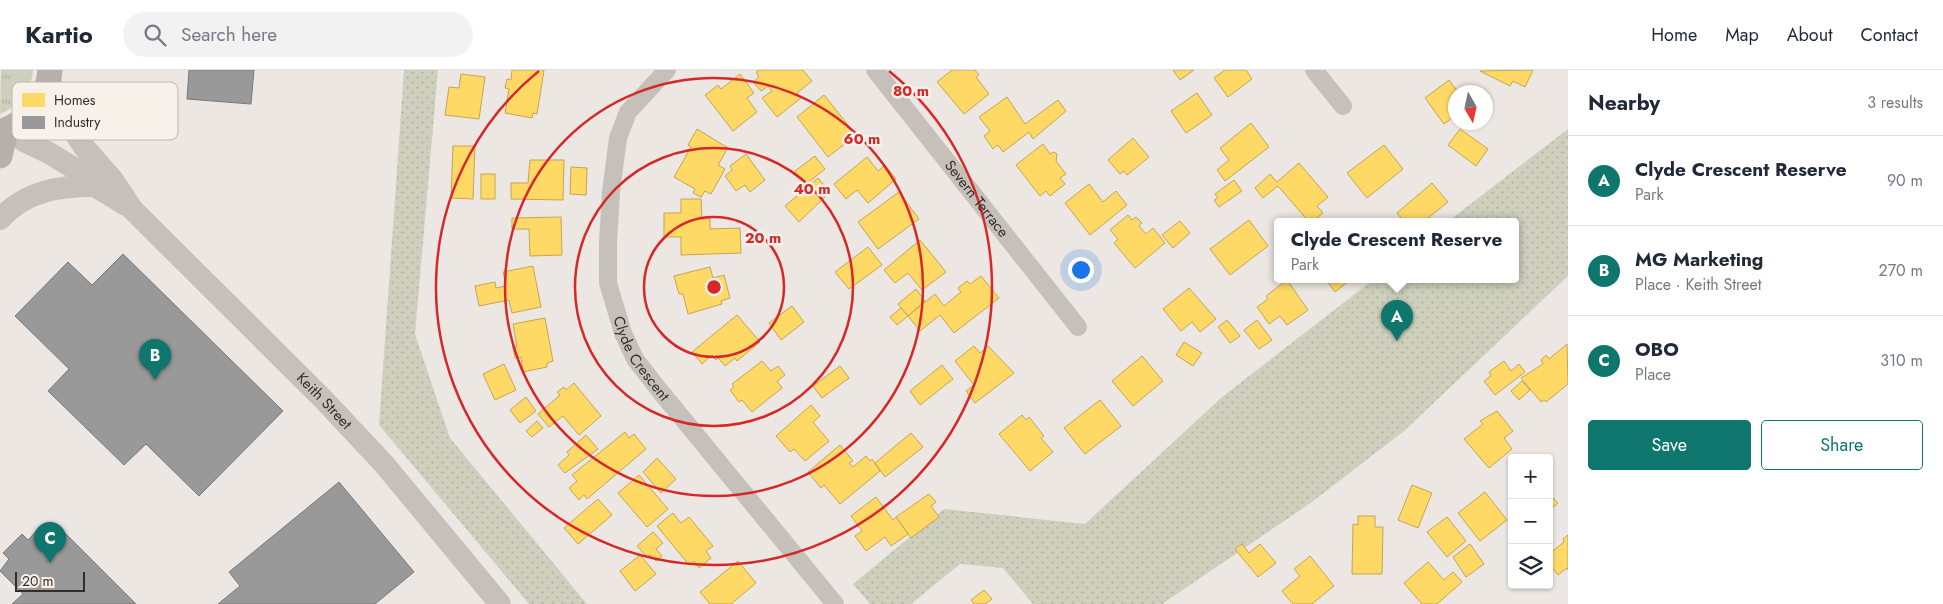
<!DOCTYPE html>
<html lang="en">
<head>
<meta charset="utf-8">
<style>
	:root { --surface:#fff; --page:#f2f2f3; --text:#1f2937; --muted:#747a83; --line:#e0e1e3; --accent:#0f766e }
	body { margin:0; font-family:Jost,sans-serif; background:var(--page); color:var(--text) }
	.controls { position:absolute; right:15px; bottom:15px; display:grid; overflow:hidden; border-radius:5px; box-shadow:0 1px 4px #0004 }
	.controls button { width:45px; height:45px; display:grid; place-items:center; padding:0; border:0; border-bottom:1px solid var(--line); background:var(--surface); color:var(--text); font:25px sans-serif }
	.compass { position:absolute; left:1448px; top:15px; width:45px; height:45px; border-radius:50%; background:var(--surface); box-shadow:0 1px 4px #0004; rotate:171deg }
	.scale { position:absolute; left:15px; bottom:12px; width:70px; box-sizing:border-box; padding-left:5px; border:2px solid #362d2a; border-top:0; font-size:14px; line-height:18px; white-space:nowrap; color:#362d2a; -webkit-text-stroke:4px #f8f1ea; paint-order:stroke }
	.you { position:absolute; left:1080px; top:199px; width:18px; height:18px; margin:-12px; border:4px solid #fff; border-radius:50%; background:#1a73e8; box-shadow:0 0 0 8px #1a73e833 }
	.badge { display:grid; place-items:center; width:32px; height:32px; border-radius:50%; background:var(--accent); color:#fff; font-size:16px; font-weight:700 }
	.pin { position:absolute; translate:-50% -41px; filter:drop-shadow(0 1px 2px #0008) }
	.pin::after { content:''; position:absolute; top:26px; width:18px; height:15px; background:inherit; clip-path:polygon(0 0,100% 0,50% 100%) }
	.popup { position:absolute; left:1274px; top:148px; width:245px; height:65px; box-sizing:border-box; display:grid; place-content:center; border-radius:5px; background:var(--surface); filter:drop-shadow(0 1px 4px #0005); font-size:16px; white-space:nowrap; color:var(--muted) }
	.popup b { font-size:19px; color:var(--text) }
	.popup::after { content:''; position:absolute; left:50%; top:100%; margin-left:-10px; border:10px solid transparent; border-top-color:var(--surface) }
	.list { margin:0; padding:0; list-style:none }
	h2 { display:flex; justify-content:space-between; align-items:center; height:65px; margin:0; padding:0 20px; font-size:21px }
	h2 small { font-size:16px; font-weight:400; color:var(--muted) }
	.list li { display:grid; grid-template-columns:32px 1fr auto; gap:15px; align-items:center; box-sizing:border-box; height:90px; padding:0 20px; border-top:1px solid var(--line) }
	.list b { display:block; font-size:19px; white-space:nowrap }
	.list p { margin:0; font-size:16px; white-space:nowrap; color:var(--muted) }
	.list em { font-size:16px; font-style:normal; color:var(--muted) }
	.actions { display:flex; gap:10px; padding:15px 20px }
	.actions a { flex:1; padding:11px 0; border:1px solid var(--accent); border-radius:5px; text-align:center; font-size:18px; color:var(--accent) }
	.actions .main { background:var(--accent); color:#fff }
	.icon { flex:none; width:28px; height:28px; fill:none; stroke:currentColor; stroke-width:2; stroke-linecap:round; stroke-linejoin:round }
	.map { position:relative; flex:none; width:1568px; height:534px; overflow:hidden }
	header { display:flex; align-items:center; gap:30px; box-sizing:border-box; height:70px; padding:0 25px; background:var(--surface); border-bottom:1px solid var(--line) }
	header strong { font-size:24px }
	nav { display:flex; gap:28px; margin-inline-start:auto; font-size:18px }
	.search { width:350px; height:45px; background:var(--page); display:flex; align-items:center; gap:12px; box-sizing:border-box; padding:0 18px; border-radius:28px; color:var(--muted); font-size:19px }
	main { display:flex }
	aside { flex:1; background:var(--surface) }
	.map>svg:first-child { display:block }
</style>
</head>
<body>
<header>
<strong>Kartio</strong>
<div class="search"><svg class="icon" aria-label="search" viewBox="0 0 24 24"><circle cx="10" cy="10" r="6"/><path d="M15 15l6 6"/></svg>Search here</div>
<nav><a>Home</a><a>Map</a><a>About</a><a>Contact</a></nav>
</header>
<main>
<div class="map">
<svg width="1568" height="534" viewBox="0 0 1568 534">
	<defs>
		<pattern id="grass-tufts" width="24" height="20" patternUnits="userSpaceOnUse" patternTransform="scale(1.25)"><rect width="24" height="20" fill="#ced0bd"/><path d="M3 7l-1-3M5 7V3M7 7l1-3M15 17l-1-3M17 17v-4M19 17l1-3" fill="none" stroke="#b2b3a3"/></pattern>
		<pattern id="park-dots" width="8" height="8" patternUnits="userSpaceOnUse" patternTransform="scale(1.25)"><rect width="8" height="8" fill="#ced0bd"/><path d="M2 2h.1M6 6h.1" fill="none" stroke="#b2b3a3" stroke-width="1.8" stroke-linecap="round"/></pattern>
	</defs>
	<rect width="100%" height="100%" fill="#ece7e2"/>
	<!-- grass -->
	<path fill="url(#grass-tufts)" d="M1 0H33C32 19 17 37 0 44Z"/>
	<!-- park -->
	<g fill="url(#park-dots)">
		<polygon points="404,0 438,0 415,264 450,368 587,534 529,534 379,355"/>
		<polygon points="1568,59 1568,206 1404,361 1312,432 1162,534 1033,534 1003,498 960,494 911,534 870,534 853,514 944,439 1085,454 1222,327 1373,210 1516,210 1516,152 1447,152"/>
	</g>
	<!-- homes -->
	<g fill="#ffd966" stroke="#c3a554">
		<polygon points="512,0 544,0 537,44 533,43 532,48 505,43 509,19 505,18 507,9 511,10"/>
		<polygon points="759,0 803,0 812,11 797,23 801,28 777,47 762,28 772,21 768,16 761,21 753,12 759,7 756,2"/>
		<polygon points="952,0 975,0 979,5 976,7 989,24 964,44 937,12"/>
		<polygon points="1173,0 1194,0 1180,10"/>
		<polygon points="1225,0 1246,0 1252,9 1228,27 1214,8"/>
		<polygon points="1533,0 1525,17 1513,11 1510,16 1480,1"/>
		<polygon points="461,4 485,7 479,49 445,45 449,17 459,18"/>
		<polygon points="740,4 754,23 747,28 757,42 733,61 705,25 718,15 721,19"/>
		<polygon points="1449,10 1458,22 1456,22 1456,45 1444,54 1425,28"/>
		<polygon points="1197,23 1212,45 1186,63 1171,41"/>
		<polygon points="824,25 856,65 828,87 797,47"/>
		<polygon points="1007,27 1025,54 1058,30 1066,41 1033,69 1029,62 1003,82 998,75 993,79 984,66 990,61 979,47"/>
		<polygon points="1251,53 1269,77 1225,111 1217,100 1229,90 1220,78"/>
		<polygon points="697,59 728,78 718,95 725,99 711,124 705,121 701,127 693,123 695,119 674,107 691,77 688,75"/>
		<polygon points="1460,59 1488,79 1476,96 1448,75"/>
		<polygon points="1133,68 1149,87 1127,105 1124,101 1120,104 1108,90"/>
		<polygon points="1043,74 1050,84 1054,82 1057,84 1056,91 1066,104 1060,108 1065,114 1050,126 1046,121 1040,126 1016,95"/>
		<polygon points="1384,75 1403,99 1367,128 1347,103"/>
		<polygon points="453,76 475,76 473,129 451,128"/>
		<polygon points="746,84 765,110 750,122 745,115 736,121 725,106 732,100 730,96"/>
		<polygon points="815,86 825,99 805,115 795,101"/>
		<polygon points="867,87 878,101 885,95 896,109 868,133 857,120 846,129 834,114"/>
		<polygon points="530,90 564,90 563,130 511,129 511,113 528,113"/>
		<polygon points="1299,93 1328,127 1317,136 1323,143 1312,152 1309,152 1278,116 1263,128 1255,118 1270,104 1277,112"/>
		<polygon points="571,97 587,98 586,125 570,124"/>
		<rect x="481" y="104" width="14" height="25"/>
		<polygon points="818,108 830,122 799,152 785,136"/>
		<polygon points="1234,110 1242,121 1219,137 1214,130 1218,128 1215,124"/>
		<polygon points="1432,113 1448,132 1423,152 1404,152 1397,143"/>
		<polygon points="1089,114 1103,132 1116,121 1127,135 1090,165 1065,133"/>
		<polygon points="899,122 919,149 878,179 858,152"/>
		<polygon points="681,129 701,129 702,149 710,149 710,159 740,158 741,183 681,185 681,167 664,167 664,143 681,143"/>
		<polygon points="1128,145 1132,150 1136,147 1142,153 1139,156 1146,164 1153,158 1165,173 1135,198 1114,173 1118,169 1110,160"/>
		<polygon points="561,147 562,185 530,186 529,159 512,159 512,148"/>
		<polygon points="1249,150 1268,176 1230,205 1210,179"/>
		<polygon points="1180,151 1190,163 1173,178 1162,165"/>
		<polygon points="920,170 946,202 922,220 908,203 895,213 884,200"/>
		<polygon points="868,177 882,195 849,219 835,202"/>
		<polygon points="533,196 541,237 512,243 509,230 479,236 475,216 495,212 496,218 506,216 503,202"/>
		<polygon points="710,197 713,208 724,205 730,228 721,231 722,234 688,244 683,224 679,224 674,206"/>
		<polygon points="981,206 999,228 954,263 940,245 920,261 908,246 935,224 944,236 961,222 958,218 967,211 970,214"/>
		<polygon points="1287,210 1308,240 1287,255 1280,246 1269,254 1257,237 1268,229 1266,226"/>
		<polygon points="1320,210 1350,210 1335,222 1326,210 1323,213"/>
		<polygon points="1189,218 1216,249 1200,262 1192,252 1181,261 1163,239"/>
		<polygon points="916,219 925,231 908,246 898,234"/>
		<polygon points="792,236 804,252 781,270 769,253"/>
		<polygon points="901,238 908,246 897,255 890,247"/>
		<polygon points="737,245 760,272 737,291 735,288 725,296 718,288 716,290 712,285 702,294 692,282"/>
		<polygon points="545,248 553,291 547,293 547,297 523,302 521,287 515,288 513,277 517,277 513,254"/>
		<polygon points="1227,250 1240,266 1230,273 1218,257"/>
		<polygon points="1257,250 1272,270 1259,279 1244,260"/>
		<polygon points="1184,272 1202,283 1193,296 1176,285"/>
		<polygon points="1567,274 1568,314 1546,332 1544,330 1541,332 1521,308 1543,294 1541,290 1546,285 1549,289"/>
		<polygon points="974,276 980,283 988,276 1014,303 975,333 966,321 974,315 955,291"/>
		<polygon points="1142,286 1163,311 1133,336 1112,311"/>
		<polygon points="762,291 771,301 778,296 785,305 777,311 782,318 752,342 742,330 739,332 730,320 734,317 732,314"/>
		<polygon points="1504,291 1511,301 1519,294 1525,302 1495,325 1484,311 1491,306 1489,302"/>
		<polygon points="504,294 516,320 495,330 483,304"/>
		<polygon points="942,295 953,309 920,335 910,321"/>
		<polygon points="840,296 849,308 822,328 813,316"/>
		<polygon points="1522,311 1530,320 1519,330 1511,321"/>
		<polygon points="574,313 601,346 579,365 563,346 549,357 538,344 560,325 557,322 564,317 566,320"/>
		<polygon points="526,327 536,341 520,353 510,340"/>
		<polygon points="1100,330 1121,356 1085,384 1064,358"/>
		<polygon points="811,335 820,346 813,352 829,371 805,391 794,379 790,382 776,366"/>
		<polygon points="1497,341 1513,361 1504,368 1512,379 1489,398 1464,369 1483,354 1480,351"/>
		<polygon points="1022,345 1026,350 1029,347 1044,366 1041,368 1053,382 1030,401 999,364"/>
		<polygon points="537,351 543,358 532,367 526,361"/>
		<polygon points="625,362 629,368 634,364 646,379 587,429 584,425 579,430 569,418 577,411 572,405"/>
		<polygon points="911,363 923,377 885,407 875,393"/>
		<polygon points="586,365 598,379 565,403 558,395 569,385 567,382"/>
		<polygon points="840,375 853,391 849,393 853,397 866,386 870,391 872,389 880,401 840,434 824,415 821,418 808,402"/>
		<polygon points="657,388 676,409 661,423 643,402"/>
		<polygon points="639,405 668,439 647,457 618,423"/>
		<polygon points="1412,415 1432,423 1418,458 1398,450"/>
		<polygon points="1485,422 1507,450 1480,471 1458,443"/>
		<polygon points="929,424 936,432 931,436 939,447 911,468 896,447"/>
		<polygon points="1549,424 1558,433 1549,441"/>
		<polygon points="876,427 893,450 896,447 908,464 891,476 885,467 866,481 855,466 862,461 851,446"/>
		<polygon points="598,429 612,445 578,474 564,458"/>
		<polygon points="673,443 681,453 689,447 713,476 706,481 711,488 699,498 694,491 689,495 657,456"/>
		<polygon points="1358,446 1375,446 1375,457 1383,457 1382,504 1352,504 1353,454 1358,455"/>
		<polygon points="1447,447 1466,471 1447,487 1427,462"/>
		<polygon points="653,462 663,473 656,479 662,486 656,491 650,485 647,487 637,476"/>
		<polygon points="1568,465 1568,500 1567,498 1558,505 1549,494 1549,484 1564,472 1563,469"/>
		<polygon points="1242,474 1249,483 1260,474 1276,493 1258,507 1235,479"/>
		<polygon points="1470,474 1484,494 1466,507 1453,487"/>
		<polygon points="640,485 656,504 635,521 620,501"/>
		<polygon points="1310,486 1334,516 1312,534 1293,534 1282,521 1300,506 1294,499"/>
		<polygon points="738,491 756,513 731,534 710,534 700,522"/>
		<polygon points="1428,492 1444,510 1453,502 1462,512 1437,534 1422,534 1404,513"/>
		<polygon points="984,520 992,529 985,534 974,534 971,530"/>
	</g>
	<!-- industry -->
	<g fill="#999" stroke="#7b7978">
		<polygon points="189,0 254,0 251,34 187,29"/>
		<polygon points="123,184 283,341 199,426 146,374 124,395 48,321 69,299 15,246 68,192 92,215"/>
		<polygon points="339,412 414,502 375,534 218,534 240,516 229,502"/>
		<polygon points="41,456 56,470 64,462 136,534 12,534 23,524 0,501 9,489 3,483 22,464 28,470"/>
	</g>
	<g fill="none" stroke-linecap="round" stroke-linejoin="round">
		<!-- minor -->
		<g stroke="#c6c0bb" stroke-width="18">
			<path id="s1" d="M667 0 628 42 618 68 611 122 608 172V213L623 263 635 289 660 321 835 534"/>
			<path id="s2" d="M875 0 1078 257"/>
			<polyline points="1314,0 1343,36"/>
		</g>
		<!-- tertiary -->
		<g stroke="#c6c0bb" stroke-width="22">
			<path id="s3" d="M49 8 63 45 84 77 113 110 133 140 324 330 384 394 500 534"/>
			<polyline points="8,59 24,71 49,83 77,100 95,116 126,135"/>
			<path d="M0 149C26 121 58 116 95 116"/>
		</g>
		<!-- secondary -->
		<g stroke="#b6b0ac" stroke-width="25">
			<path d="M0 62C28 53 48 29 50 0"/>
			<polyline points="0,86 6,60"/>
		</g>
	</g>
	<!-- distance rings -->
	<g fill="none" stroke="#d62828" stroke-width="2.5">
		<circle cx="714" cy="217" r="70"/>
		<circle cx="714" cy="217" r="139"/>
		<circle cx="714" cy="217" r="209"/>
		<path d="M889 1A278 278 0 1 1 539 1"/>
	</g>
	<g text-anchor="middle" stroke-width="5" stroke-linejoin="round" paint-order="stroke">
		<!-- street labels -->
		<g font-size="15" fill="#362d2a" stroke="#f8f1ea">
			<text dy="5" stroke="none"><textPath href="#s2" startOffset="164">Severn Terrace</textPath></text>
			<text dy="5" stroke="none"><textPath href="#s1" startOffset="314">Clyde Crescent</textPath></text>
			<text dy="5" stroke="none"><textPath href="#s3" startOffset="428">Keith Street</textPath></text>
		</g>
	</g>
	<!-- legend -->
	<rect x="12" y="12" width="166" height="58" rx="8" fill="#f8f1ea" stroke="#beb6b0" stroke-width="1"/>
	<rect x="22" y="23" width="23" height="14" fill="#ffd966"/>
	<rect x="22" y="46" width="23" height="13" fill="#999"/>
	<g font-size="14" fill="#362d2a">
		<text x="54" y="35">Homes</text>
		<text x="54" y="57">Industry</text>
	</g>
	<circle cx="714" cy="217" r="8" fill="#d62828" stroke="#f8f1ea" stroke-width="2.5"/>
	<g font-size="15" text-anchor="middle" font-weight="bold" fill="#d62828" stroke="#f8f1ea" stroke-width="5" stroke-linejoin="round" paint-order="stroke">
		<text x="911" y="26">80 m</text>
		<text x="862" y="74">60 m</text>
		<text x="812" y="124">40 m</text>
		<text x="763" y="173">20 m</text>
	</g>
</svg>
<div class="controls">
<button>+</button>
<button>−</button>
<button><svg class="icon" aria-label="layers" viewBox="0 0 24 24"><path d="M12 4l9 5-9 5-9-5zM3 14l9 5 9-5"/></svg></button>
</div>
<svg class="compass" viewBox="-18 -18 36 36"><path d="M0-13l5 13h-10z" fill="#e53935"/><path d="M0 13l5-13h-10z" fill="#747a83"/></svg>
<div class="scale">20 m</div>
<div class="you"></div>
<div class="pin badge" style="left:1397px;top:271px">A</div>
<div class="popup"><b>Clyde Crescent Reserve</b>Park</div>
<div class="pin badge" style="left:155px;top:310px">B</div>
<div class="pin badge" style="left:50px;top:493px">C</div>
</div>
<aside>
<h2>Nearby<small>3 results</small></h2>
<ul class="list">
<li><span class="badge">A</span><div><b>Clyde Crescent Reserve</b><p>Park</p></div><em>90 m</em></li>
<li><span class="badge">B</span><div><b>MG Marketing</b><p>Place · Keith Street</p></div><em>270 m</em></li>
<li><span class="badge">C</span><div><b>OBO</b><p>Place</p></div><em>310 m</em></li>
</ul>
<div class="actions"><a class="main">Save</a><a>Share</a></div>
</aside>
</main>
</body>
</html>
